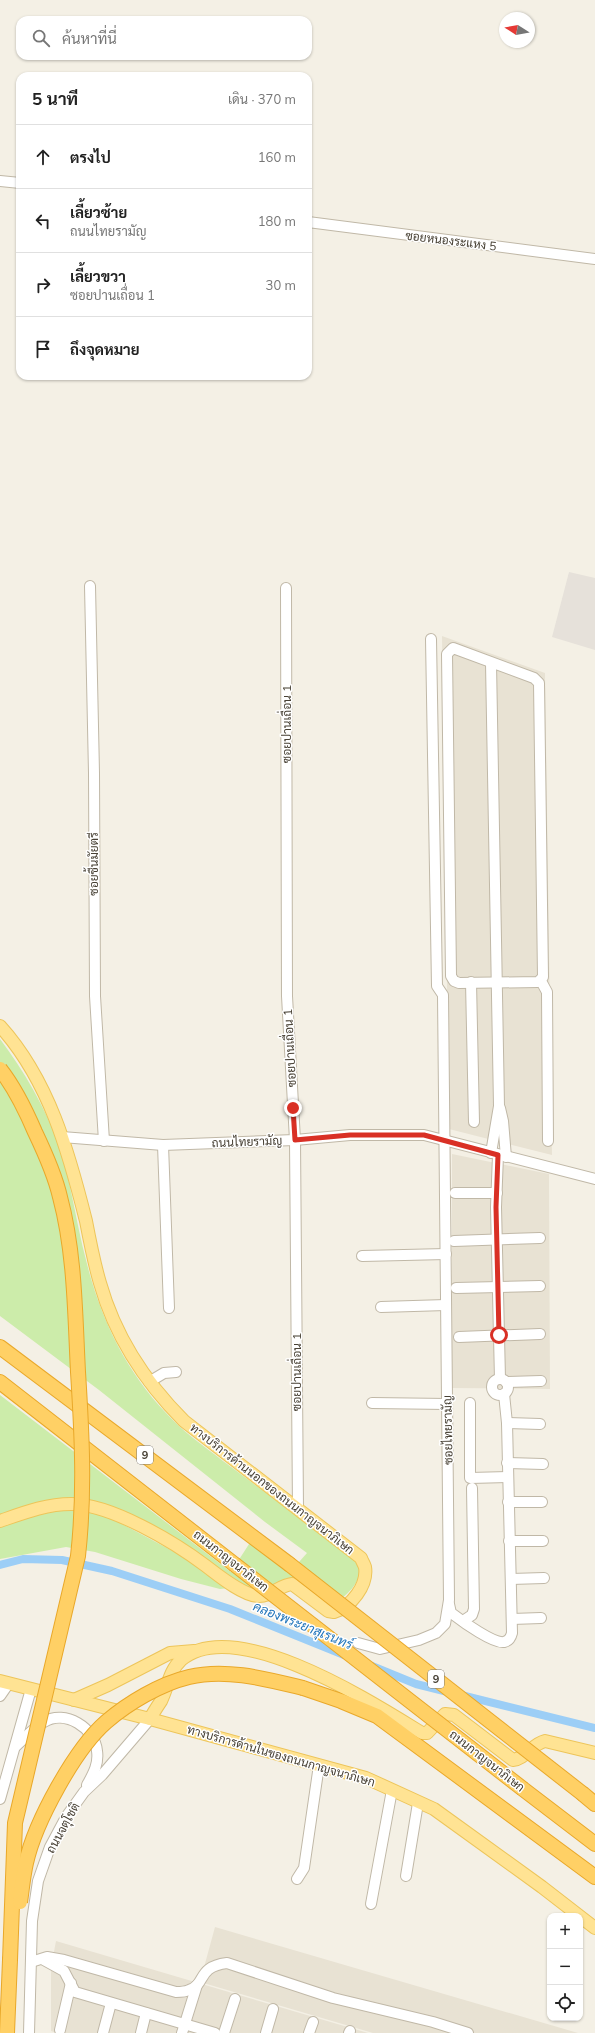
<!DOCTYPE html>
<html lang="th">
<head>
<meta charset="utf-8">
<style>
	:root { --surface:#fff; --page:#f2f2f2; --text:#222; --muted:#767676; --line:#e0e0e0 }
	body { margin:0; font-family:Mulish,Sarabun,sans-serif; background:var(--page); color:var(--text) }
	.controls { position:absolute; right:12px; bottom:12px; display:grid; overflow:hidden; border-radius:8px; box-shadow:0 1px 3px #0004 }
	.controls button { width:36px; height:36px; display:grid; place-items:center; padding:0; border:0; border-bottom:1px solid var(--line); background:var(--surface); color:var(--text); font:20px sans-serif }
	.compass { position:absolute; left:499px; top:12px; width:36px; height:36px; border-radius:50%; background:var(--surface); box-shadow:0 1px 3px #0004; rotate:281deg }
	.stop { position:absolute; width:12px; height:12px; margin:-9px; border:3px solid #d93025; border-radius:50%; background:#fff }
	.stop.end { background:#d93025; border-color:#fff; box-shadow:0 1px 4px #0008 }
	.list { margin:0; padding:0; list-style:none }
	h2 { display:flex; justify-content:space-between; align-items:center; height:52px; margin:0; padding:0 16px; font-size:17px }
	h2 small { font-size:13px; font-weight:400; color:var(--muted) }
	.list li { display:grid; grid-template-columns:26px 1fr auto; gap:12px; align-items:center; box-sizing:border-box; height:64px; padding:0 16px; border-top:1px solid var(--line) }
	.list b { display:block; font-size:15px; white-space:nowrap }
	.list p { margin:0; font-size:13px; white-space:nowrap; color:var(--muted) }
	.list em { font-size:13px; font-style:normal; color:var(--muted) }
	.icon { flex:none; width:22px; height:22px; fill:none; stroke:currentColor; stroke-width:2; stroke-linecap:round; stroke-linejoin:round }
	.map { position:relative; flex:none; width:595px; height:2033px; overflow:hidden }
	.search { position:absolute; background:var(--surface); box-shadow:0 1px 3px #0004; left:16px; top:16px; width:296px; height:44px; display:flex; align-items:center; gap:10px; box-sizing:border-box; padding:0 14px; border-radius:12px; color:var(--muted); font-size:15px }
	.panel { position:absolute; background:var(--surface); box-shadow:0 1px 3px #0004; left:16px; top:72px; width:296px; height:308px; border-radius:12px }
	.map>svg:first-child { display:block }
</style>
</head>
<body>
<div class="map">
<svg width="595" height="2033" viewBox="0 0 595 2033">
	<rect width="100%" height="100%" fill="#f4f0e5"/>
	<!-- residential -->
	<g fill="#e8e2d3">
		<polygon points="442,636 545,673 552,1155 449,1129"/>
		<polygon points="452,1154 549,1174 550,1389 452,1388"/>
		<polygon points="215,1927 578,2033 373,2033 200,1982"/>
		<polygon points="56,1941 368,2033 57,2033 51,2031 51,1968"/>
	</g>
	<!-- industrial -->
	<polygon fill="#e6e1da" points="569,572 595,578 595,650 552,637"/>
	<!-- green -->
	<g fill="#ccecaa">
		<path d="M0 1039C24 1071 45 1107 59 1145 71 1182 76 1222 86 1260 100 1317 125 1370 166 1413 182 1431 204 1446 223 1461 251 1482 279 1502 306 1523 321 1534 337 1545 352 1558 355 1561 359 1565 359 1569 361 1585 343 1597 333 1606L298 1579 287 1578 262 1591 245 1586 199 1554 95 1503 0 1516V1395L231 1572 251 1541 291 1571 307 1553 265 1522 99 1390 0 1316Z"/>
		<polygon points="67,1508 91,1512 111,1518 180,1555 229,1588 220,1589 181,1579 95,1552 66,1547 0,1559 0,1526 48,1511"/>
	</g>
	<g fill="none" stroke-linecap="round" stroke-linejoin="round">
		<!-- canal -->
		<g stroke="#9ccef6" stroke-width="8">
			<polyline points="0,1565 23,1559 62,1560 112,1571 230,1609 344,1655"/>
			<polyline points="372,1666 416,1684 448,1692"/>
			<polyline points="461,1695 595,1728"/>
		</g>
		<!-- minor casing -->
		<g stroke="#c0b8a7" stroke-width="12">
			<g id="minor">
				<polyline points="0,181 20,183"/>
				<polyline points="308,222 595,259"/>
				<polyline points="90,586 94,773 95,996 104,1141"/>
				<polyline points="286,588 287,996 295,1140 298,1509"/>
				<polygon points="453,648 534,678 539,683 543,977 538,982 459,983 454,981 451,976 447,654"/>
				<polyline points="541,981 547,992 548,1141"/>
				<polyline points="471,982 474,1122"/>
				<polyline points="500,1108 503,1121 506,1157"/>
				<polyline points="62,1137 163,1145 295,1140 350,1135 424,1135 595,1179"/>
				<polyline points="163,1145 169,1308"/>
				<polyline points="491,1153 499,1106 491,663"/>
				<polyline points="498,1155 496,1207 500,1379"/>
				<polyline points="455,1193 497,1193"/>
				<polyline points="454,1241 540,1238"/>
				<polyline points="362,1256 446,1254"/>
				<polyline points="456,1288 540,1286"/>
				<polyline points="381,1307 446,1305"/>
				<polyline points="459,1337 540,1334"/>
				<circle cx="500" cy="1387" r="8"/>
				<polyline points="149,1382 164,1373 176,1372"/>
				<polyline points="506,1382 541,1381"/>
				<polyline points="372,1403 447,1404"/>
				<polyline points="470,1403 470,1478 508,1477"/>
				<polyline points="507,1423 540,1424"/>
				<polyline points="507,1463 543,1464"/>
				<polyline points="508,1502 542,1502"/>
				<polyline points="509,1541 543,1541"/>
				<polyline points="511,1579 544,1578"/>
				<path d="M449 1604 451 1613 454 1615C463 1622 494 1644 504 1642 509 1641 511 1637 512 1633L507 1423 504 1394"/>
				<polyline points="512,1619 541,1618"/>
				<polyline points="463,1621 472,1615 474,1609 472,1488"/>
				<polyline points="358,1643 380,1649 419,1640 436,1633 445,1624 449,1600 443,995 437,986 431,639"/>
				<polyline points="0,1696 9,1683"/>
				<path d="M16 1746C25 1738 34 1727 44 1722 65 1709 95 1728 97 1751 99 1764 93 1774 87 1785"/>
				<polyline points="0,1799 31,1689"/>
				<polyline points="406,1876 418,1803"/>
				<polyline points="297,1879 304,1868 319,1765"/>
				<polyline points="371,1904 392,1790"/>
				<polyline points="44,1960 64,1971 75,1992 215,2033"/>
				<path d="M31 1962 47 1957 64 1960 176 1992C180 1992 185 1992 189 1990 207 1984 196 1967 227 1963L333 1998 433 2022 468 2033"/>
				<polyline points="60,2030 71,1983"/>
				<polyline points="29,2033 32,1921 38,1881 50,1847 66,1817 84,1792 102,1775 150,1719"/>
				<polyline points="103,2033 111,2003"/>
				<polyline points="141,2033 146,2013"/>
				<polyline points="182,2033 197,1985"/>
				<polyline points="224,2033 235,1999"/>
				<polyline points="266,2033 273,2009"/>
				<polyline points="309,2033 313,2022"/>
				<polyline points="349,2033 350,2031"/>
			</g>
		</g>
		<!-- major casing -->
		<g stroke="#edc55a" stroke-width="14">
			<g id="major">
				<path d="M0 1026C49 1080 69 1153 86 1221 90 1242 94 1263 100 1283 115 1336 145 1382 184 1421L361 1558C362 1561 364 1564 365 1567 368 1585 351 1607 334 1612L328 1611 292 1584C280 1585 270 1597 258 1596 242 1595 218 1575 206 1566 174 1542 111 1504 71 1504 46 1504 23 1513 0 1521"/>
				<polyline points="0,1681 150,1719 366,1778 434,1809 542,1887 595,1928"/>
				<polyline points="74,1700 108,1685 170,1653 194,1651"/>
				<path d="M150 1719C153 1713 157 1707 161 1701 168 1687 169 1671 181 1660 235 1614 373 1703 422 1733H427L445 1714 454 1715 513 1760C525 1759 532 1744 545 1741L595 1753"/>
			</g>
		</g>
		<!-- highway casing -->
		<g stroke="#e9a82a" stroke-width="16">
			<g id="highway">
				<polyline points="0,1347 289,1564"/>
				<polyline points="0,1382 234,1564"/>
				<polyline points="303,1688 341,1701 377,1716 595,1877"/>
				<polyline points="523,1789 595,1844"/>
				<polyline points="583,1794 595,1804"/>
				<polyline points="7,2033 10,1960"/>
			</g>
		</g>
		<!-- minor -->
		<use href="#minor" stroke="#fff" stroke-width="10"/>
		<!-- major -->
		<use href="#major" stroke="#ffe393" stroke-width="12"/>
		<!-- highway -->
		<use href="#highway" stroke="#ffd065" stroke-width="14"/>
		<!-- highway-bridge casing -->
		<g stroke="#e9a82a" stroke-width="16" stroke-linecap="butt">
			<g id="highway-bridge">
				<path d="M0 1069C15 1088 26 1111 35 1132 45 1153 55 1175 60 1197 75 1253 75 1314 78 1372 82 1435 85 1493 78 1556L15 1823 10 1960"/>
				<polyline points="234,1564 523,1789"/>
				<polyline points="289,1564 583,1794"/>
				<path d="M20 1902C22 1889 23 1876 26 1863 35 1822 75 1749 106 1722 128 1703 160 1684 189 1677 226 1668 266 1679 303 1688"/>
			</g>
		</g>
		<!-- highway-bridge -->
		<use href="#highway-bridge" stroke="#ffd065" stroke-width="14"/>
	</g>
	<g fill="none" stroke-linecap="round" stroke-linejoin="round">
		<!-- route -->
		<polyline stroke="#d93025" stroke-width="5" points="293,1108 295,1140 350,1135 424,1135 498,1155 496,1207 499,1335"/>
	</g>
	<g text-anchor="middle" stroke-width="3" stroke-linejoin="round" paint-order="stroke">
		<!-- shield labels -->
		<g fill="#fff" stroke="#7e7971" stroke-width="1">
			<rect x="137" y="1446" width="16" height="18" rx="3"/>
			<rect x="428" y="1670" width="16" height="18" rx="3"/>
		</g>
		<g font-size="11" font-weight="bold" fill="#474034">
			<text x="145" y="1459">9</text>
			<text x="436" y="1683">9</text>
		</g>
		<!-- street labels -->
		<g font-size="12" fill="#474034" stroke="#fff">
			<text transform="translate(451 241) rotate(7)" y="4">ซอยหนองระแหง 5</text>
			<text transform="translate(287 724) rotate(-90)" y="4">ซอยปานเถื่อน 1</text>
			<text transform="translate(94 864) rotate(-90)" y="4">ซอยชื้นมัยตรี</text>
			<text transform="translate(290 1048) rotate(-93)" y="4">ซอยปานเถื่อน 1</text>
			<text transform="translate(247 1142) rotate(-2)" y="4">ถนนไทยรามัญ</text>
			<text transform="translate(297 1372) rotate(-90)" y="4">ซอยปานเถื่อน 1</text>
			<text transform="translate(448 1430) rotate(-91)" y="4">ซอยไทยรามัญ</text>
			<text transform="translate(272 1489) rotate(38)" y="4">ทางบริการด้านนอกของถนนกาญจนาภิเษก</text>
			<text transform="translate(231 1561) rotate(38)" y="4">ถนนกาญจนาภิเษก</text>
			<text transform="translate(281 1756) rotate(16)" y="4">ทางบริการด้านในของถนนกาญจนาภิเษก</text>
			<text transform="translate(487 1761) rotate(38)" y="4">ถนนกาญจนาภิเษก</text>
			<text transform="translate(63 1828) rotate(-61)" y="4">ถนนจตุโชติ</text>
		</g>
		<!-- water labels -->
		<g font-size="13" font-style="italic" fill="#2577bb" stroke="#fff">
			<text transform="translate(303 1625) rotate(22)" y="5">คลองพระยาสุเรนทร์</text>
		</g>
	</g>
</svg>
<div class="controls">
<button>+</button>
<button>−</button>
<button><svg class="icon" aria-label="locate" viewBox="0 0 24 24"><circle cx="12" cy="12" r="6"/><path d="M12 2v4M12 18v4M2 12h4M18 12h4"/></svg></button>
</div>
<svg class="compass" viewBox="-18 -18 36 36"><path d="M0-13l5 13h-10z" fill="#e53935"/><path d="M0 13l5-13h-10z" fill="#767676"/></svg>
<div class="stop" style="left:499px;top:1335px"></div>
<div class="stop end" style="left:293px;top:1108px"></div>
<div class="search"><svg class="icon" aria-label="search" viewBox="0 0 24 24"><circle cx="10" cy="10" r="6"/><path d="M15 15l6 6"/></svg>ค้นหาที่นี่</div>
<section class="panel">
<h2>5 นาที<small>เดิน · 370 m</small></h2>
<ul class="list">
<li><svg class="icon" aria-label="ahead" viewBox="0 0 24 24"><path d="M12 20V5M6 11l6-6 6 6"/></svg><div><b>ตรงไป</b></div><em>160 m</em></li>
<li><svg class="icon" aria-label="left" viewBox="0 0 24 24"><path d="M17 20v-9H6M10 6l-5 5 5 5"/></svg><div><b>เลี้ยวซ้าย</b><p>ถนนไทยรามัญ</p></div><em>180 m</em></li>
<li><svg class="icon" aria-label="right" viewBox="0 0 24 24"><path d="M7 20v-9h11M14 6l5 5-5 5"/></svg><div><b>เลี้ยวขวา</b><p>ซอยปานเถื่อน 1</p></div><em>30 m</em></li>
<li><svg class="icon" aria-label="arrive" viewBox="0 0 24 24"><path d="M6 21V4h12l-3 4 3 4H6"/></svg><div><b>ถึงจุดหมาย</b></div></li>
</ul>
</section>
</div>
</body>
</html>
